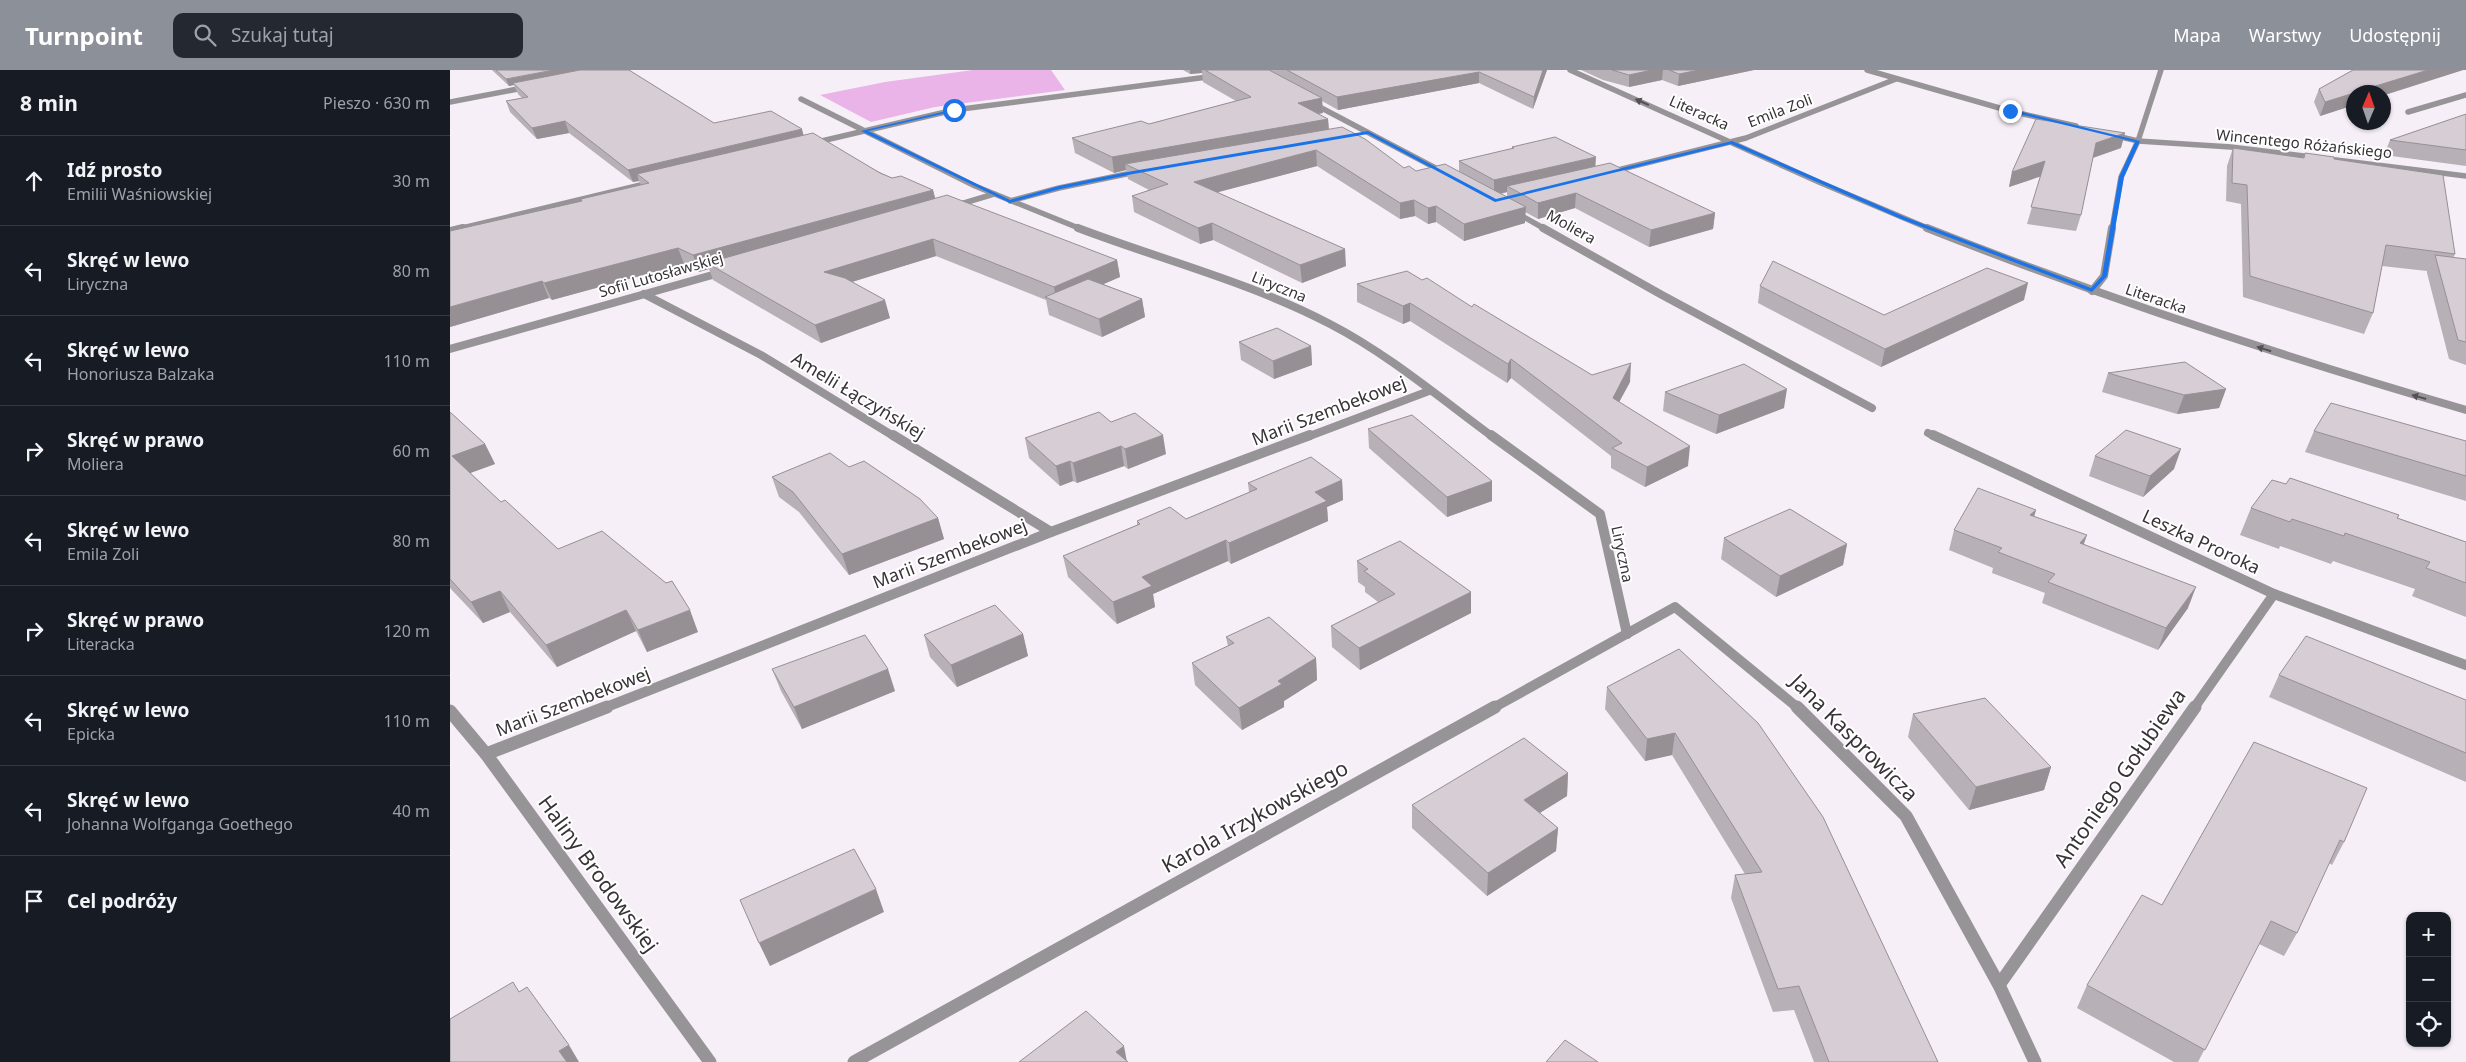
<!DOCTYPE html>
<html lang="pl">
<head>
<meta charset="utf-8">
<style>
	:root { --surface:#171b24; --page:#242831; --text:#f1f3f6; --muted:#9ea1a6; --line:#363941; --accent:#8c9099 }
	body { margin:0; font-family:"Noto Sans",sans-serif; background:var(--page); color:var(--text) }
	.controls { position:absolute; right:15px; bottom:15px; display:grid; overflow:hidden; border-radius:10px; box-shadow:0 1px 4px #0004 }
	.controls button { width:45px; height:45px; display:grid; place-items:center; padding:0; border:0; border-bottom:1px solid var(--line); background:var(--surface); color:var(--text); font:25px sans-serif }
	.compass { position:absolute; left:1896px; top:15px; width:45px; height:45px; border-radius:50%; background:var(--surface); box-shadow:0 1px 4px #0004; rotate:2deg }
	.stop { position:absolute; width:15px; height:15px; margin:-11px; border:4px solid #1a73e8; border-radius:50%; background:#fff }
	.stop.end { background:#1a73e8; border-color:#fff; box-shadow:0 1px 5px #0008 }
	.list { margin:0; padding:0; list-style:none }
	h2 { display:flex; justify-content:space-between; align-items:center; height:65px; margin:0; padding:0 20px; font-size:21px }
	h2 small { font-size:16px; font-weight:400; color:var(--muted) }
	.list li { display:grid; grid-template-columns:32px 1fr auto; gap:15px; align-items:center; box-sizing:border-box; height:90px; padding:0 20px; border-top:1px solid var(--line) }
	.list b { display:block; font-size:19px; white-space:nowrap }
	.list p { margin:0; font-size:16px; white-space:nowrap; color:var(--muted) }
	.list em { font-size:16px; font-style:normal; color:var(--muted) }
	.icon { flex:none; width:28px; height:28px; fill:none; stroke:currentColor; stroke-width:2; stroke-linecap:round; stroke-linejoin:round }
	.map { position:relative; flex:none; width:2016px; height:992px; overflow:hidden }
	header { display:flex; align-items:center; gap:30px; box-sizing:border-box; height:70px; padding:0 25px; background:var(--accent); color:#fff }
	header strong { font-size:24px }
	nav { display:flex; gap:28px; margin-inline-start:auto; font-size:18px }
	.search { width:350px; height:45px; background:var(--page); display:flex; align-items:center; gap:12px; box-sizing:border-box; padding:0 18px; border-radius:10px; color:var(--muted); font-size:19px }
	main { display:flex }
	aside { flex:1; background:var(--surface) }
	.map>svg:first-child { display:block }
</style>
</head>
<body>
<header>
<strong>Turnpoint</strong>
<div class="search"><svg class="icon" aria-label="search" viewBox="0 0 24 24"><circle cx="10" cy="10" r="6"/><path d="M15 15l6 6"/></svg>Szukaj tutaj</div>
<nav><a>Mapa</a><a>Warstwy</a><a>Udostępnij</a></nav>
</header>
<main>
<aside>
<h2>8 min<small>Pieszo · 630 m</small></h2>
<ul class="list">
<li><svg class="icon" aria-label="ahead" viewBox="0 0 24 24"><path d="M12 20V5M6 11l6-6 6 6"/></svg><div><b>Idź prosto</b><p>Emilii Waśniowskiej</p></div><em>30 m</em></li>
<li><svg class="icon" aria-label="left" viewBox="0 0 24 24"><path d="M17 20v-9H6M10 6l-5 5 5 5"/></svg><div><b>Skręć w lewo</b><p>Liryczna</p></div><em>80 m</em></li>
<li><svg class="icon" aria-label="left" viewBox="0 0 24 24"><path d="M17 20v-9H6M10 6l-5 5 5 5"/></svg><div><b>Skręć w lewo</b><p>Honoriusza Balzaka</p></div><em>110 m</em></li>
<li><svg class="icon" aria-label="right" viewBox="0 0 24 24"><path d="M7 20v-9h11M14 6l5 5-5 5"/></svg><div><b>Skręć w prawo</b><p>Moliera</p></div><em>60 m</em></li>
<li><svg class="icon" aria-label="left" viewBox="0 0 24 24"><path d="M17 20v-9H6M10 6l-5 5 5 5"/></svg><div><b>Skręć w lewo</b><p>Emila Zoli</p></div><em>80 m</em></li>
<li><svg class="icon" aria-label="right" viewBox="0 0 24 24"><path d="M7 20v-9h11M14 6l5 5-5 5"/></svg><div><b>Skręć w prawo</b><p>Literacka</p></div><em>120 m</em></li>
<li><svg class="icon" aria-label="left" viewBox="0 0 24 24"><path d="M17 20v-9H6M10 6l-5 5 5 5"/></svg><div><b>Skręć w lewo</b><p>Epicka</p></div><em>110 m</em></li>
<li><svg class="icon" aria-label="left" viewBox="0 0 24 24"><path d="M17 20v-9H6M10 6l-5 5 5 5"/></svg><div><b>Skręć w lewo</b><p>Johanna Wolfganga Goethego</p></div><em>40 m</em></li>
<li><svg class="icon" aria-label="arrive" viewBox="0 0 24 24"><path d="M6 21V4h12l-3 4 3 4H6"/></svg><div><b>Cel podróży</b></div></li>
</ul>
</aside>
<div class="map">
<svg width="2016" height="992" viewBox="0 0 2016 992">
	<rect width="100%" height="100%" fill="#f7eff7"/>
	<!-- green -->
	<polygon fill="#eab4e9" points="523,0 601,0 615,20 485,37 421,52 370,25 435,12"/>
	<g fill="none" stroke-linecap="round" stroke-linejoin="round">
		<!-- minor-far3 -->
		<g stroke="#979497" stroke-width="5.5">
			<polyline points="1120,0 1371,113 1480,159"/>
			<polyline points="1417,0 1560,41 1626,56"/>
			<polyline points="351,29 525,116 631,159"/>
			<polyline points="862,33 995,103"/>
			<polyline points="1958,42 2016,25"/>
			<polyline points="1662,65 1688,71 1781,77 2016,106"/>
			<polyline points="363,73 504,40 765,6"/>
			<polyline points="1160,102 1296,68 1446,9"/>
			<polyline points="560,131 609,118 691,101"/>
			<polyline points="504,136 544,124"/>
			<polyline points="1065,142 1095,159"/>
			<polyline points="8,159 203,112"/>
			<polyline points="1662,159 1671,107 1688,71 1711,0"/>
		</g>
		<!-- minor-far2 -->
		<g stroke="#979497" stroke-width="8">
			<path d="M628 158C712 190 800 212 880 254 938 284 990 328 1043 367"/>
			<polyline points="1093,158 1212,225 1422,338"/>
			<path d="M1477 158C1654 228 1834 287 2016 340"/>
			<polyline points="0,161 13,158"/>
			<polyline points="1642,221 1654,206 1662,158"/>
			<polyline points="194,224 311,285 445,367"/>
			<polyline points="0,279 273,202"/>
			<polyline points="1478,363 1486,367"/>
			<polyline points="857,367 979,321"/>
		</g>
		<!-- minor-far1 -->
		<g stroke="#979497" stroke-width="10">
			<polyline points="443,365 601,462"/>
			<polyline points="1041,365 1150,444 1177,564"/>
			<polyline points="1483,365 1824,524 2016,595"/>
			<polyline points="154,638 601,462 860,365"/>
			<polyline points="1043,638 1225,537 1348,638"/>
			<polyline points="1744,638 1824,524"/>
		</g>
		<!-- minor -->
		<g stroke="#979497" stroke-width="13">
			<polyline points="1347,637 1456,746 1549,915 1585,992"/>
			<polyline points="0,641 36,684 260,992"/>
			<polyline points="36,684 157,637"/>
			<polyline points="1549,915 1745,637"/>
			<polyline points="404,992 1045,637"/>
		</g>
		<!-- tertiary -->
		<polyline stroke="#979497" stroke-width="5.5" points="0,32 78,17"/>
	</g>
	<!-- wall -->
	<g fill="#b8b0b7" fill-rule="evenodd">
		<polygon points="42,0 179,0 264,53 354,65 442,108 483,120 485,129 667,190 670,207 653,214 692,229 695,247 652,267 599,245 596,230 486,186 402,212 440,248 371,273 263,210 259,199 249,202 234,194 102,230 99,228 0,257 131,131 131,129 191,115 189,111 183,112 119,63 87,69 60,42 56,31 72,28 68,24 64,15 59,16"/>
		<path d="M733 0H1097L1083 39 1029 13 888 40 872 31 873 43 868 44 878 49 879 59 954 98 966 101H1009V91L1062 79V77L1146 96 1265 143 1263 159 1199 177 1125 138 1088 149 1075 142V153L1014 171 986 152 978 154 965 146 950 149 867 96 767 122 896 196 852 213 763 170 750 174 684 142 682 126 699 120 678 109 676 100 664 103 625 83 622 68 699 54 786 31 753 12 752 3 740 4ZM1057 122V127L1051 124Z"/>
		<polygon points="1131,0 1304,0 1228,16 1212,10 1179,17 1153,10"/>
		<polygon points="1903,0 2013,0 1870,46 1864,32 1869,19"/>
		<polygon points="2016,44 2016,96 1934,85 1940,70"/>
		<polygon points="1671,78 1643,88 1631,145 1626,161 1577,154 1591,106 1559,117 1562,102"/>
		<polygon points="1783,78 1853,88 1855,83 1884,89 2005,184 2003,188 2016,189 2016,295 1999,289 1977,203 1977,201 1932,196 1923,243 1914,264 1793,227 1791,134 1776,131 1777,96"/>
		<polygon points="972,210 1142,305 1180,312 1169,332 1238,396 1195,417 1161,398 1161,386 1061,308 1057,313 960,251 953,254 907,232 907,214"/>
		<polygon points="1310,216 1434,245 1574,230 1431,297 1308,233"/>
		<polygon points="789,272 861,276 862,295 824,309 791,290"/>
		<polygon points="1658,303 1776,319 1769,338 1727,344 1652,322"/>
		<polygon points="1215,322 1334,338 1266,364 1213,341"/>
		<polygon points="0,342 35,374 45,394 20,403 51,432 108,479 248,562 197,582 186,561 107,597 60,542 33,553 0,518"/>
		<polygon points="661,352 716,384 678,399 674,396 627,413 623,411 610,416 579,388 575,368"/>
		<polygon points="918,359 1042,431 997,447 919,378"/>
		<polygon points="1864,361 2016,371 2016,431 1855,382"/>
		<polygon points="1645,386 1724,399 1693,427 1639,406"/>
		<polygon points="399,397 488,448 494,469 399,505 349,442 329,427 322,407"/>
		<polygon points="892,410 893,430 877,437 878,451 781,494 778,491 703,524 705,537 667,554 618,507 613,486 687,455 687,451 736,449 799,422 798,413"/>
		<polygon points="1836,414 1949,445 1948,448 2016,472 2016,547 1962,526 1965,519 1883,491 1881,494 1830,476 1829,479 1790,465 1801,438"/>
		<polygon points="1586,440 1584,446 1634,474 1738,538 1708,580 1592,533 1595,523 1542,503 1543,498 1499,480 1504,460"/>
		<polygon points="1274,468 1397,474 1393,495 1326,527 1271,489"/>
		<polygon points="907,491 1021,522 1021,543 910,600 882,577 881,556 928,532 915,522 915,517 908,512"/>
		<polygon points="573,564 578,586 507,617 480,587 474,565"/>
		<polygon points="776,567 866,588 867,610 834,631 834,637 792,660 745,615 742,593 778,576"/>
		<polygon points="1229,579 1488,992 1364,992 1344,940 1323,942 1281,828 1285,805 1295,804 1222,685 1195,691 1155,639 1157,617"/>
		<polygon points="322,599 445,621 352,659 331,621"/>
		<polygon points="1829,605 2016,630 2016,712 1819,627"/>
		<polygon points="1463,644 1601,697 1594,720 1519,740 1458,667"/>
		<polygon points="1804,672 1894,772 1882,795 1879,793 1847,863 1834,886 1809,874 1748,992 1724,992 1627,938 1637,915 1712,835"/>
		<polygon points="1118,703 1117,726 1089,743 1108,758 1106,781 1037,826 962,758 962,735"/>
	</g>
	<!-- shaded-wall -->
	<g fill="#969095">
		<polygon points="104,0 143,0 63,13 64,15 59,16 56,9"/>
		<polygon points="740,0 752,0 752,3 740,4"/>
		<polygon points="1093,0 1097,0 1083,39 1084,27"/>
		<polygon points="1202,0 1213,0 1212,10 1179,17 1179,5"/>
		<polygon points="1249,0 1304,0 1228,16 1229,4"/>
		<polygon points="1978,0 2013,0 1934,25 1934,22 1906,22"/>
		<polygon points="1029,2 1029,13 888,40 887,27"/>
		<polygon points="1904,23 1904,35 1870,46 1875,32"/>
		<polygon points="872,28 873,43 849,47 848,33"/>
		<polygon points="878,49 879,64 675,94 676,100 664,103 662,87"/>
		<polygon points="115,51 119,63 87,69 82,58"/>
		<polygon points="352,59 355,71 187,104 189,111 183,112 178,100"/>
		<polygon points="1675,63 1671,78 1642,88 1646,73"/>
		<polygon points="866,80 867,96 746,128 744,112"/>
		<polygon points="1146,87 1145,102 1057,116 1057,122 1044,125 1044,110"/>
		<polygon points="1595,91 1592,106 1559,117 1562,102"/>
		<polygon points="483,120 487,135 257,193 259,199 249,202 243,185"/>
		<polygon points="1126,123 1125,138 1088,149 1088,133"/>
		<polygon points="964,130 965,146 950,149 950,133"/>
		<polygon points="986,136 986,152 978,154 978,138"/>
		<polygon points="1076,137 1075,153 1014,171 1014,154"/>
		<polygon points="1265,143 1263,159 1199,177 1201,160"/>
		<polygon points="762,153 763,170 750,174 748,158"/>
		<polygon points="483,169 486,186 379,219 374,202"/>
		<polygon points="228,178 234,194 102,230 94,213"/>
		<polygon points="895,179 896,196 852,213 850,195"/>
		<polygon points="667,190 670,207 610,233 606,231 604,217"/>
		<polygon points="92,211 99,228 0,257 0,237"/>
		<polygon points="1578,213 1574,230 1431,297 1435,279"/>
		<polygon points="692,229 695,247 652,267 649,249"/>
		<polygon points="435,230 440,248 371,273 365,255"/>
		<polygon points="960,233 960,251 953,254 953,236"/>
		<polygon points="861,276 862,295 824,309 823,291"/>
		<polygon points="1061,289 1061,308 1057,313 1058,294"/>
		<polygon points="1181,293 1180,312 1161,347 1163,328"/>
		<polygon points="1337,319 1334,338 1266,364 1269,345"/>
		<polygon points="1776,319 1769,338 1727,344 1734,325"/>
		<polygon points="713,365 716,384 678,399 675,379"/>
		<polygon points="35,374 45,394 12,406 2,386"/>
		<polygon points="671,376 674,396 627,413 623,393"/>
		<polygon points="1240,376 1238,396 1195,417 1197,397"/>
		<polygon points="1731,379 1724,399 1693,427 1700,406"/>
		<polygon points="620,391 623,411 610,416 606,396"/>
		<polygon points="892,410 893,430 877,437 878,451 781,494 779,473 865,422"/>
		<polygon points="1042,411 1042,431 997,447 997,427"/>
		<polygon points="1586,440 1580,460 1580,445"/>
		<polygon points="488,448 494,469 399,505 392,484"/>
		<polygon points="1637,465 1630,485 1630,473"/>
		<polygon points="776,470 778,491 703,524 705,537 667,554 663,532 692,507"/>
		<polygon points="1397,474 1393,495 1326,527 1330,506"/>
		<polygon points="1746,517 1738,538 1708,580 1716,558"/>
		<polygon points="50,521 60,542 33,553 21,532"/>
		<polygon points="1021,522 1021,543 910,600 909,578"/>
		<polygon points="176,540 186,561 107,597 96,575"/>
		<polygon points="240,540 248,562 197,582 188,560"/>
		<polygon points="573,564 578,586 507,617 501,595"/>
		<polygon points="866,588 867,610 834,631 834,637 792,660 789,638 828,611"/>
		<polygon points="438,599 445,621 352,659 344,637"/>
		<polygon points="1225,663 1222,685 1195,691 1197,669"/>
		<polygon points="1601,697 1594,720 1519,740 1526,717"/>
		<polygon points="1118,703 1117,726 1074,753 1074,730"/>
		<polygon points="1108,758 1106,781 1037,826 1038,803"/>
		<polygon points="426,819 434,842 320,896 309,873"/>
		<polygon points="119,975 129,992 116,992 109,981"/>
		<polygon points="674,976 677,992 666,982"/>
	</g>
	<!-- building -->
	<g fill="#d6cdd5" stroke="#969095">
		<polygon points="46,0 104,0 56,9"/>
		<polygon points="130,0 179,0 264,53 321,41 352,59 178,100 115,51 82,58 56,31 78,27 63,13"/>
		<polygon points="755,0 819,0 872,28 848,33 878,49 662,87 622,68 691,51 699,54 801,27"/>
		<polygon points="837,0 1093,0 1084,27 1029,2 887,27"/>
		<polygon points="1162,0 1202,0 1179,5"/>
		<polygon points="1219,0 1249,0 1229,4"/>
		<polygon points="1903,0 1978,0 1906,22 1904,22 1904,23 1875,32 1869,19"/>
		<polygon points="2016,44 2016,80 1940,70"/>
		<polygon points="1586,49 1675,63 1646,73 1631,145 1581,137 1595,91 1562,102"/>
		<polygon points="892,57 915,69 954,98 959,96 966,101 995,94 1076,137 1014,154 986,136 978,138 964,130 950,133 866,80 744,112 895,179 850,195 762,153 748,158 682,126 718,114 675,94"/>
		<polygon points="363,63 430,103 442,108 451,106 483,120 243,185 228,178 94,213 92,211 0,237 0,161 132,131 131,129 199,113 187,104"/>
		<polygon points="1105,67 1146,87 1044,110 1009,91 1064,78 1062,77"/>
		<polygon points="1783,78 1854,88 1855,83 1884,87 1884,89 1993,105 2005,184 1936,175 1923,243 1800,206 1797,115 1782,113"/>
		<polygon points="1160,93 1265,143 1201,160 1126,123 1088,133 1057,116"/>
		<polygon points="497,125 667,190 604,217 483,169 374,202 395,208 435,230 365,255 257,193"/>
		<polygon points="1985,185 2016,189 2016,272 2008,270"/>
		<polygon points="1323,191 1434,245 1537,198 1578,213 1435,279 1310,216"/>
		<polygon points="957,201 972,210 977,208 1022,237 1024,234 1142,305 1181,293 1163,328 1240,376 1197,397 1162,378 1172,373 1061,289 1058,294 960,233 953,236 907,214"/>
		<polygon points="638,209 692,229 649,249 595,227"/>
		<polygon points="827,258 861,276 823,291 789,272"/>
		<polygon points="1735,292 1776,319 1734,325 1658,303"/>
		<polygon points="1294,294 1337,319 1269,345 1215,322"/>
		<polygon points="1881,333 2016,371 2016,406 1864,361"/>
		<polygon points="0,342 35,374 2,386 51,432 55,430 108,479 152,461 216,513 222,511 240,540 188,560 176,540 96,575 50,521 21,532 0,509"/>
		<polygon points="649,342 661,352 685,343 713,365 675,379 671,376 623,393 620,391 606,396 575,368"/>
		<polygon points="962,345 1042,411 997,427 918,359"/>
		<polygon points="1676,360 1731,379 1700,406 1645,386"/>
		<polygon points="380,383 399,397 414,391 470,429 488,448 392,484 343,422 322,407"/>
		<polygon points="861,387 892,410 865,422 877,431 779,473 776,470 692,507 702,516 663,532 613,486 690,454 687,451 720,437 736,449 807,419 798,413"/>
		<polygon points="1840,408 1949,445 1947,448 2016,472 2016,513 1976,498 1980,492 1895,463 1894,466 1842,449 1840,452 1801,438 1822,410 1836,414"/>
		<polygon points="1528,418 1586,440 1580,445 1637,465 1630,473 1746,517 1716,558 1598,512 1605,504 1548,482 1552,478 1504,460"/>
		<polygon points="1340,439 1397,474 1330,506 1274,468"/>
		<polygon points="950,471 1021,522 909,578 881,556 945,524 914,501 918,499 907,491"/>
		<polygon points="545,535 573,564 501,595 474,565"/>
		<polygon points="819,547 866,588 828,611 832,614 789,638 742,593 784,573 776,567"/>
		<polygon points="415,565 438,599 344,637 322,599"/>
		<polygon points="1856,566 2016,630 2016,683 1829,605"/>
		<polygon points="1229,579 1308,653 1373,747 1488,992 1379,992 1349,916 1328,919 1285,805 1312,802 1225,663 1197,669 1157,617"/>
		<polygon points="1535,628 1601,697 1526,717 1463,644"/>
		<polygon points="1074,668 1118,703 1074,730 1108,758 1038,803 962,735"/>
		<polygon points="1804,672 1917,718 1894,772 1890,770 1847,863 1821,851 1755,980 1637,915 1692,825 1712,835"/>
		<polygon points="404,779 426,819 309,873 290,830"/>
		<polygon points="63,912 69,922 77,917 119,975 109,981 117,992 0,992 0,949"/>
		<polygon points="636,941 674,976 666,982 678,992 569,992"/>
		<polygon points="1115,970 1148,992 1096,992"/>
	</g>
	<!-- one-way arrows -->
	<defs><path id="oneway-solid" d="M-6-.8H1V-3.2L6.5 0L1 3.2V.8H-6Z" transform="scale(1.25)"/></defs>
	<g fill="#545053">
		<use href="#oneway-solid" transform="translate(1192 32) rotate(-156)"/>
		<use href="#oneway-solid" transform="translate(1814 279) rotate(-163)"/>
		<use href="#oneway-solid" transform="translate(1969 327) rotate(-164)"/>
	</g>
	<!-- route -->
	<polygon fill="#1a73e8" points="505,39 505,41 418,61 560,130 609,116 683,101 918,61 1046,129 1282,71 1455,147 1641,218 1652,206 1669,107 1685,72 1557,41 1560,39 1690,71 1674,107 1657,206 1642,222 1451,149 1281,74 1045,132 918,64 683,104 610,119 560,133 411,61"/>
	<g text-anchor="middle" stroke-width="4" stroke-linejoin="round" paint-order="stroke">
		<!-- far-street labels -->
		<g font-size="15" fill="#373336" stroke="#fff">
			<text transform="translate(1330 41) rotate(-21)" y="5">Emila Zoli</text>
			<text transform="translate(1249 43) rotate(24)" y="5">Literacka</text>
			<text transform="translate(1854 74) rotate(6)" y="5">Wincentego Różańskiego</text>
			<text transform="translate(1121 157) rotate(29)" y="5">Moliera</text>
			<text transform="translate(211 205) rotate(-16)" y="5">Sofii Lutosławskiej</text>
			<text transform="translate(829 217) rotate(22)" y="5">Liryczna</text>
			<text transform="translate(1706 229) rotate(19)" y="5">Literacka</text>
			<text transform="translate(1172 484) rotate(78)" y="5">Liryczna</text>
		</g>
		<!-- street labels -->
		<g font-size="18" fill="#373336" stroke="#fff">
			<text transform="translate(408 326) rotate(31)" y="6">Amelii Łączyńskiej</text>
			<text transform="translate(879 341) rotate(-21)" y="6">Marii Szembekowej</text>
			<text transform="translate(1751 472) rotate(25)" y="6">Leszka Proroka</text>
			<text transform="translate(500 484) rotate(-21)" y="6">Marii Szembekowej</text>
			<text transform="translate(123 632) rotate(-21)" y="6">Marii Szembekowej</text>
		</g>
		<!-- near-street labels -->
		<g font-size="21" fill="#373336" stroke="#fff">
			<text transform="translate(1404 668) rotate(45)" y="7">Jana Kasprowicza</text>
			<text transform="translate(1670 708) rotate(-55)" y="7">Antoniego Gołubiewa</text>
			<text transform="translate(805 747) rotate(-29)" y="7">Karola Irzykowskiego</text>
			<text transform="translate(148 804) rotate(54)" y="7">Haliny Brodowskiej</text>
		</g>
	</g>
</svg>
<div class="controls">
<button>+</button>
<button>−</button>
<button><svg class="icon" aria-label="locate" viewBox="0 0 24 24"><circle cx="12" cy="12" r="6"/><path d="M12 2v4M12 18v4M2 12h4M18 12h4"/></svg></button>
</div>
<svg class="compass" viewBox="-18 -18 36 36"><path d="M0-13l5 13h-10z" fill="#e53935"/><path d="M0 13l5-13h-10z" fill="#9ea1a6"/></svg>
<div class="stop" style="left:504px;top:40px"></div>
<div class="stop end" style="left:1560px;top:41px"></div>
</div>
</main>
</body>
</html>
